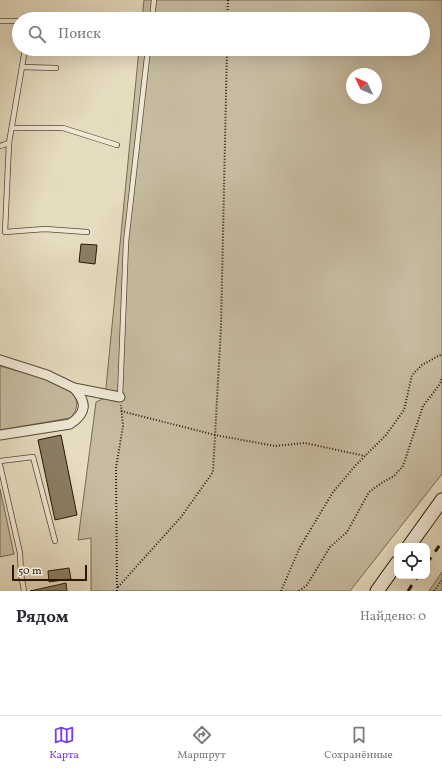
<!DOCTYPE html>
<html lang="ru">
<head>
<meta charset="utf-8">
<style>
	:root { --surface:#fff; --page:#f2f2f3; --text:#2b2b33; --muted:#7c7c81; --line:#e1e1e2; --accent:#7c3aed }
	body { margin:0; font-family:Vollkorn,serif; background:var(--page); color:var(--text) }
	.controls { position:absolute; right:12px; bottom:12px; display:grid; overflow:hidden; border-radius:8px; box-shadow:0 4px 16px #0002 }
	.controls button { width:36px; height:36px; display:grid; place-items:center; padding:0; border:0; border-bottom:1px solid var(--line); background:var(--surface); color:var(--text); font:20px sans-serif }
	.compass { position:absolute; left:346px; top:68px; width:36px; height:36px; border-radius:50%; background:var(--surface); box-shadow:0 4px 16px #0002; rotate:314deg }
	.scale { position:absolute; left:12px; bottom:10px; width:75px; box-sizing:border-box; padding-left:4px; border:2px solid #291802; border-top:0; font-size:11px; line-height:14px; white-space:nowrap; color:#291802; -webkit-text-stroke:3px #efe8d6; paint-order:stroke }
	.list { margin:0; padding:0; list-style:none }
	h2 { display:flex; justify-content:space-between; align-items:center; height:52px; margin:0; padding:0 16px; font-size:17px }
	h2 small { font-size:13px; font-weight:400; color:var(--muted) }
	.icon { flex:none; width:22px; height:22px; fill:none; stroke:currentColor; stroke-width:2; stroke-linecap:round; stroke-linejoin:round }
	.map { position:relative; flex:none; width:442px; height:591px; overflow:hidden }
	.search { position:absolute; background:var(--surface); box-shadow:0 4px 16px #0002; left:12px; right:12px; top:12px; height:44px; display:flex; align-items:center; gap:10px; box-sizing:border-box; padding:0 14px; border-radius:22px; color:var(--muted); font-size:15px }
	.sheet { height:124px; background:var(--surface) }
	nav { display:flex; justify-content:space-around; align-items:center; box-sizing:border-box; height:56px; border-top:1px solid var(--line); background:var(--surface); font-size:11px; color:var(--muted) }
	nav a { display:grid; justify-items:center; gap:2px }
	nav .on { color:var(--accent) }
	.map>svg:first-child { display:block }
</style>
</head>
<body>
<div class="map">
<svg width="442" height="591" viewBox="0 0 442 591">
	<rect width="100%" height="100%" fill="#e6dcc0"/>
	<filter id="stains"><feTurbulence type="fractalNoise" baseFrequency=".005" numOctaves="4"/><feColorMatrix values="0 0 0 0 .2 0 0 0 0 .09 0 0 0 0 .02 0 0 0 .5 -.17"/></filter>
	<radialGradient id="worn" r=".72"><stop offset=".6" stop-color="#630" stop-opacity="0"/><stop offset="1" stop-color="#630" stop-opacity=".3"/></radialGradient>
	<!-- green -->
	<g fill="#c6bba0" stroke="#786a51" fill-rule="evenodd">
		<path d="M144 0H442V474L350 591H91V538L78 540 96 402 105 398 139 49H423V19H142ZM352 74H376V98H352Z"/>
		<path d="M0 366 43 378 74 393C78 404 78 410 70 418L0 430Z"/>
		<polygon points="0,489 14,554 0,557"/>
		<polygon points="442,572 442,591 429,591"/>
	</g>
	<!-- building -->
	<g fill="#8b7e65" stroke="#291802">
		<polygon points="81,244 97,245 95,264 79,262"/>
		<polygon points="61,435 77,515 55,520 38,440"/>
		<polygon points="69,568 71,579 49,582 48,571"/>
		<polygon points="66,583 67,591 30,591"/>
	</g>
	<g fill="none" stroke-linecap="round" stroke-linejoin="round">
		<!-- lane casing -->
		<g stroke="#584932" stroke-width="6">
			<g id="lane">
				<polyline points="152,19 154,0"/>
				<polyline points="0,21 19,21"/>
				<polyline points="25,49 9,143 5,232 45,229 87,232"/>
				<polyline points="22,67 56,68"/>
				<polyline points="12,128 63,128 117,145"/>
				<polyline points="0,146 9,143"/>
				<polyline points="120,397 126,242 148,49"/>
				<polyline points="0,461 33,457 55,541"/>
				<polyline points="0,465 20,553 21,574 24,591"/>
			</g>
		</g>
		<!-- street casing -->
		<g stroke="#584932" stroke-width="11">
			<g id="street">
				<polyline points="0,360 47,375 74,388 120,397"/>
				<path d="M0 435 70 424C87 413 87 402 74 388"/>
			</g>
		</g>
		<!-- secondary casing -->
		<g stroke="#291802" stroke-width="15">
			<g id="secondary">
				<polyline points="409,546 442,500"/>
				<polyline points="377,591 397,563"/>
			</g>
		</g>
		<!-- path -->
		<g stroke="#291802" stroke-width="2" stroke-dasharray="1 2" stroke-linecap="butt">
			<polyline points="227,19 228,0"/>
			<polyline points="121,411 215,435 275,446 305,443 365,456"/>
			<polyline points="118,587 181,517 213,472 221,327 227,49"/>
			<polyline points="117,591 116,468 123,426 121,405"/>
			<polyline points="281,591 300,547 333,492 356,465 386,435 404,410 412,375 422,365 442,354"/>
			<polyline points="299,591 307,585 330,547 347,532 369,492 383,482 394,476 403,466 423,406 440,384 442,377"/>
			<polyline points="434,591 442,580"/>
		</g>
		<!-- lane -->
		<use href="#lane" stroke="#efe8d6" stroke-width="4.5"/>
		<!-- street -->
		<use href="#street" stroke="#efe8d6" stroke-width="9"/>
		<!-- secondary -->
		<use href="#secondary" stroke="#efe8d6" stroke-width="13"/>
		<!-- rail -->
		<g stroke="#291802" stroke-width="3" stroke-dasharray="7 7" stroke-linecap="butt">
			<polyline points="427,563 442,542"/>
			<polyline points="408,591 418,576"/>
		</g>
	</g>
	<rect width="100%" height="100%" filter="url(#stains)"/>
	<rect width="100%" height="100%" fill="url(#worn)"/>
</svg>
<div class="controls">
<button><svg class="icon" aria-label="locate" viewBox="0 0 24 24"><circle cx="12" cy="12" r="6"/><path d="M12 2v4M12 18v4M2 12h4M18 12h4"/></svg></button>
</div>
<svg class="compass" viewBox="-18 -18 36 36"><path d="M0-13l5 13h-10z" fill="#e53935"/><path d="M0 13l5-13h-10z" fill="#7c7c81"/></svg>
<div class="scale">50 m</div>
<div class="search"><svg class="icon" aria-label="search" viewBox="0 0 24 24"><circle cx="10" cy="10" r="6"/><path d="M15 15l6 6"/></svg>Поиск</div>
</div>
<section class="sheet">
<h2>Рядом<small>Найдено: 0</small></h2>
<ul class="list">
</ul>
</section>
<nav>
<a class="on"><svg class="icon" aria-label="map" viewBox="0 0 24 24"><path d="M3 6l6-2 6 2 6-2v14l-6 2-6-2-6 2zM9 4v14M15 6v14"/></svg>Карта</a>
<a><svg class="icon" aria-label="directions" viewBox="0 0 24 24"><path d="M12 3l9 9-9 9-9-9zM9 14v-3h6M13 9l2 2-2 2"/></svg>Маршрут</a>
<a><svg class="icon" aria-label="saved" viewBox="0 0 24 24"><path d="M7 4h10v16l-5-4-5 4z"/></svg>Сохранённые</a>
</nav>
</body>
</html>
